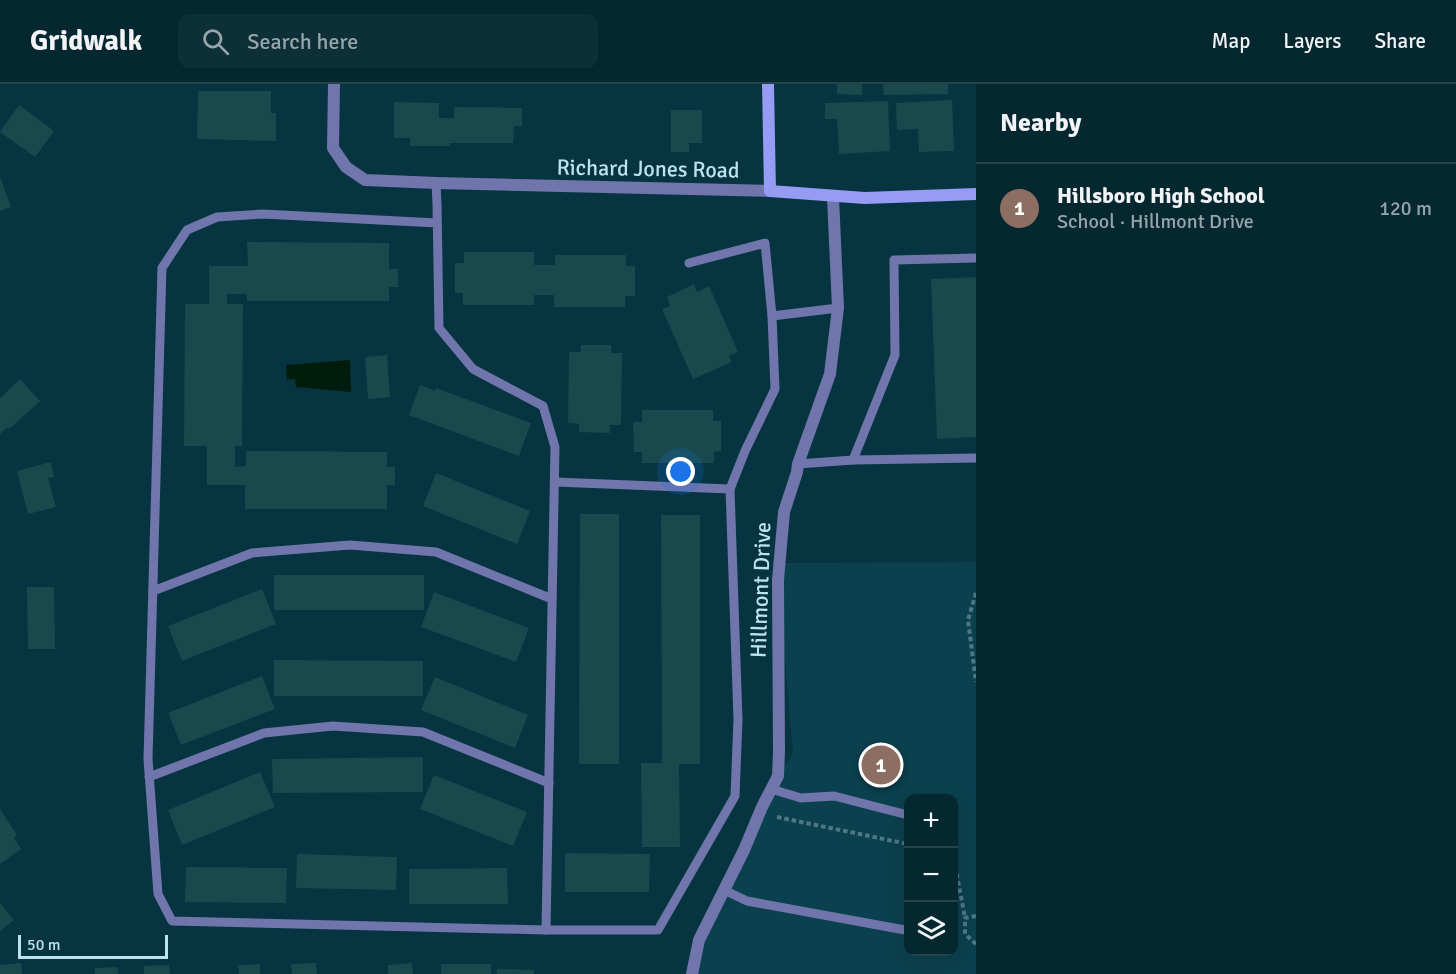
<!DOCTYPE html>
<html lang="en">
<head>
<meta charset="utf-8">
<style>
	:root { --surface:#042730; --page:#0d2f38; --text:#f1f3f6; --muted:#97a5ab; --line:#25444c; --accent:#f39f82 }
	body { margin:0; font-family:Signika,sans-serif; background:var(--page); color:var(--text) }
	.controls { position:absolute; right:18px; bottom:18px; display:grid; overflow:hidden; border-radius:12px; box-shadow:0 6px 24px #0002 }
	.controls button { width:54px; height:54px; display:grid; place-items:center; padding:0; border:0; border-bottom:2px solid var(--line); background:var(--surface); color:var(--text); font:30px sans-serif }
	.scale { position:absolute; left:18px; bottom:15px; width:150px; box-sizing:border-box; padding-left:6px; border:3px solid #bce2ee; border-top:0; font-size:16px; line-height:21px; white-space:nowrap; color:#bce2ee; -webkit-text-stroke:4px #063440; paint-order:stroke }
	.you { position:absolute; left:681px; top:388px; width:21px; height:21px; margin:-15px; border:4px solid #fff; border-radius:50%; background:#1a73e8; box-shadow:0 0 0 9px #1a73e833 }
	.badge { display:grid; place-items:center; width:39px; height:39px; border-radius:50%; background:var(--accent); color:#fff; font-size:20px; font-weight:700 }
	.pin { position:absolute; translate:-50% -50%; border:3px solid #fff; box-shadow:0 2px 6px #0006 }
	.list { margin:0; padding:0; list-style:none }
	h2 { display:flex; justify-content:space-between; align-items:center; height:78px; margin:0; padding:0 24px; font-size:26px }
	h2 small { font-size:20px; font-weight:400; color:var(--muted) }
	.list li { display:grid; grid-template-columns:39px 1fr auto; gap:18px; align-items:center; box-sizing:border-box; height:90px; padding:0 24px; border-top:2px solid var(--line) }
	.list b { display:block; font-size:22px; white-space:nowrap }
	.list p { margin:0; font-size:20px; white-space:nowrap; color:var(--muted) }
	.list em { font-size:20px; font-style:normal; color:var(--muted) }
	.icon { flex:none; width:33px; height:33px; fill:none; stroke:currentColor; stroke-width:2; stroke-linecap:round; stroke-linejoin:round }
	.map { position:relative; flex:none; width:976px; height:890px; overflow:hidden }
	header { display:flex; align-items:center; gap:36px; box-sizing:border-box; height:84px; padding:0 30px; background:var(--surface); border-bottom:2px solid var(--line) }
	header strong { font-size:28px }
	nav { display:flex; gap:33px; margin-inline-start:auto; font-size:21px }
	.search { width:420px; height:54px; background:var(--page); display:flex; align-items:center; gap:15px; box-sizing:border-box; padding:0 21px; border-radius:12px; color:var(--muted); font-size:22px }
	main { display:flex }
	aside { flex:1; background:var(--surface) }
	.map>svg:first-child { display:block }
</style>
</head>
<body>
<header>
<strong>Gridwalk</strong>
<div class="search"><svg class="icon" aria-label="search" viewBox="0 0 24 24"><circle cx="10" cy="10" r="6"/><path d="M15 15l6 6"/></svg>Search here</div>
<nav><a>Map</a><a>Layers</a><a>Share</a></nav>
</header>
<main>
<div class="map">
<svg width="976" height="890" viewBox="0 0 976 890">
	<rect width="100%" height="100%" fill="#063440"/>
	<!-- built -->
	<path fill="#0b404e" fill-rule="evenodd" d="M976 478V890H692L700 855 778 692 793 669 778 496 779 479ZM908 714H954V868H908Z"/>
	<!-- water -->
	<polygon fill="#001c0d" points="350,276 351,308 296,303 295,295 287,296 286,281"/>
	<!-- building -->
	<g fill="#19494c">
		<polygon points="837,0 862,0 862,11 837,10"/>
		<polygon points="883,0 948,0 948,10 884,11"/>
		<polygon points="198,7 271,7 271,29 276,29 276,57 197,55"/>
		<polygon points="952,16 954,67 919,68 918,45 897,46 896,19"/>
		<polygon points="888,17 890,67 839,70 837,35 825,35 825,19"/>
		<polygon points="394,18 439,19 439,34 454,34 454,23 522,24 522,42 514,42 513,59 450,59 450,62 410,62 410,54 394,54"/>
		<polygon points="19,21 54,47 35,73 0,48"/>
		<polygon points="671,26 702,26 702,59 689,59 689,68 671,68"/>
		<polygon points="0,93 11,123 0,127"/>
		<polygon points="247,158 389,159 389,185 398,185 398,203 389,203 389,217 247,217 247,210 227,210 227,220 243,220 242,362 235,362 235,383 246,382 246,367 387,368 387,383 395,383 395,401 387,401 387,425 245,425 245,401 207,401 207,362 184,362 185,220 209,220 209,182 248,182"/>
		<polygon points="464,168 534,168 534,181 555,181 555,171 626,171 626,182 635,182 635,212 625,212 625,223 554,223 554,211 534,211 534,221 463,221 463,209 455,209 455,179 464,179"/>
		<polygon points="976,193 976,353 937,355 931,195"/>
		<polygon points="694,200 697,208 709,202 738,268 729,272 732,278 693,295 662,225 670,222 667,213"/>
		<polygon points="581,261 611,261 611,269 622,269 621,341 610,341 610,349 579,348 579,340 568,339 569,268 581,268"/>
		<polygon points="387,271 390,313 368,315 365,273"/>
		<polygon points="20,295 40,317 9,345 7,343 0,350 0,314"/>
		<polygon points="420,301 435,307 436,304 531,339 519,372 409,331"/>
		<polygon points="642,326 713,326 713,337 721,337 721,367 714,368 714,379 642,379 642,368 634,368 633,338 642,338"/>
		<polygon points="51,378 54,393 48,394 56,423 28,430 17,387"/>
		<polygon points="436,389 530,427 517,460 423,422"/>
		<polygon points="580,430 619,430 619,680 579,680"/>
		<polygon points="661,431 700,431 700,680 679,680 680,763 642,763 641,679 662,679"/>
		<rect x="274" y="491" width="150" height="35"/>
		<polygon points="27,503 54,503 55,565 28,565"/>
		<polygon points="262,505 276,540 182,577 168,542"/>
		<polygon points="434,508 529,544 516,578 421,543"/>
		<polygon points="274,576 423,577 423,612 274,612"/>
		<polygon points="262,592 275,625 181,661 168,629"/>
		<polygon points="435,593 528,631 515,664 421,626"/>
		<polygon points="423,673 423,708 273,709 272,675"/>
		<polygon points="260,688 275,723 182,761 168,726"/>
		<polygon points="434,691 527,728 513,762 420,725"/>
		<polygon points="0,725 17,751 14,754 21,765 0,780"/>
		<polygon points="565,769 650,770 649,808 565,808"/>
		<polygon points="297,770 397,773 396,806 296,804"/>
		<polygon points="186,783 287,784 286,819 185,818"/>
		<polygon points="507,784 508,820 409,820 409,785"/>
		<polygon points="0,819 14,836 0,847"/>
		<polygon points="21,879 22,890 0,890 0,881"/>
		<polygon points="316,879 317,890 292,890 291,880"/>
		<polygon points="412,879 413,890 388,890 388,881"/>
		<polygon points="260,880 260,890 239,890 238,881"/>
		<rect x="441" y="880" width="50" height="10"/>
		<polygon points="169,881 170,890 144,890 144,882"/>
		<polygon points="117,883 118,890 95,890 95,884"/>
		<polygon points="497,885 534,886 534,890 497,890"/>
	</g>
	<g fill="none" stroke-linecap="round" stroke-linejoin="round">
		<!-- path -->
		<g stroke="#4d7884" stroke-width="4" stroke-dasharray="4.5 3" stroke-linecap="butt">
			<polyline points="976,509 968,536 976,598"/>
			<polyline points="777,733 908,760"/>
			<polyline points="954,775 965,834"/>
			<polyline points="976,832 965,834 965,850 976,860"/>
		</g>
		<!-- lane -->
		<g stroke="#7075ab" stroke-width="9">
			<polyline points="436,99 437,120 439,244 473,285 543,322 555,363 546,846 172,837 158,810 148,675 162,184 187,146 217,133 263,130 437,139"/>
			<polyline points="689,179 765,159 772,232"/>
			<polyline points="853,376 895,271 894,176 976,174"/>
			<polyline points="798,380 853,376 976,374"/>
			<polyline points="555,398 730,405"/>
			<polyline points="153,507 252,469 350,461 436,468 552,515"/>
			<polyline points="149,693 264,649 333,642 423,648 549,699"/>
			<polyline points="771,705 801,714 834,712 908,731"/>
			<polyline points="724,806 747,817 905,846"/>
			<polyline points="546,846 658,846 735,712 738,635 730,405 745,367 775,305 772,232 838,224"/>
		</g>
		<!-- street -->
		<g stroke="#7075ab" stroke-width="12">
			<polyline points="334,0 333,64 346,83 365,96 436,99 770,107"/>
			<polyline points="692,890 699,856 744,766 762,723 778,692 779,667 778,496 784,428 797,388 798,380 830,290 838,224 833,113"/>
		</g>
		<!-- secondary -->
		<polyline stroke="#969bf3" stroke-width="12" points="768,0 770,107 865,114 976,110"/>
	</g>
	<g text-anchor="middle" stroke-width="4.5" stroke-linejoin="round" paint-order="stroke">
		<!-- street labels -->
		<g font-size="22" fill="#bce2ee" stroke="#063440">
			<text transform="translate(648 84) rotate(1)" y="8">Richard Jones Road</text>
			<text transform="translate(760 506) rotate(-88)" y="8">Hillmont Drive</text>
		</g>
	</g>
</svg>
<div class="controls">
<button>+</button>
<button>−</button>
<button><svg class="icon" aria-label="layers" viewBox="0 0 24 24"><path d="M12 4l9 5-9 5-9-5zM3 14l9 5 9-5"/></svg></button>
</div>
<div class="scale">50 m</div>
<div class="you"></div>
<div class="pin badge" style="left:881px;top:681px;background:#8d6e63">1</div>
</div>
<aside>
<h2>Nearby<small></small></h2>
<ul class="list">
<li><span class="badge" style="background:#8d6e63">1</span><div><b>Hillsboro High School</b><p>School · Hillmont Drive</p></div><em>120 m</em></li>
</ul>
</aside>
</main>
</body>
</html>
